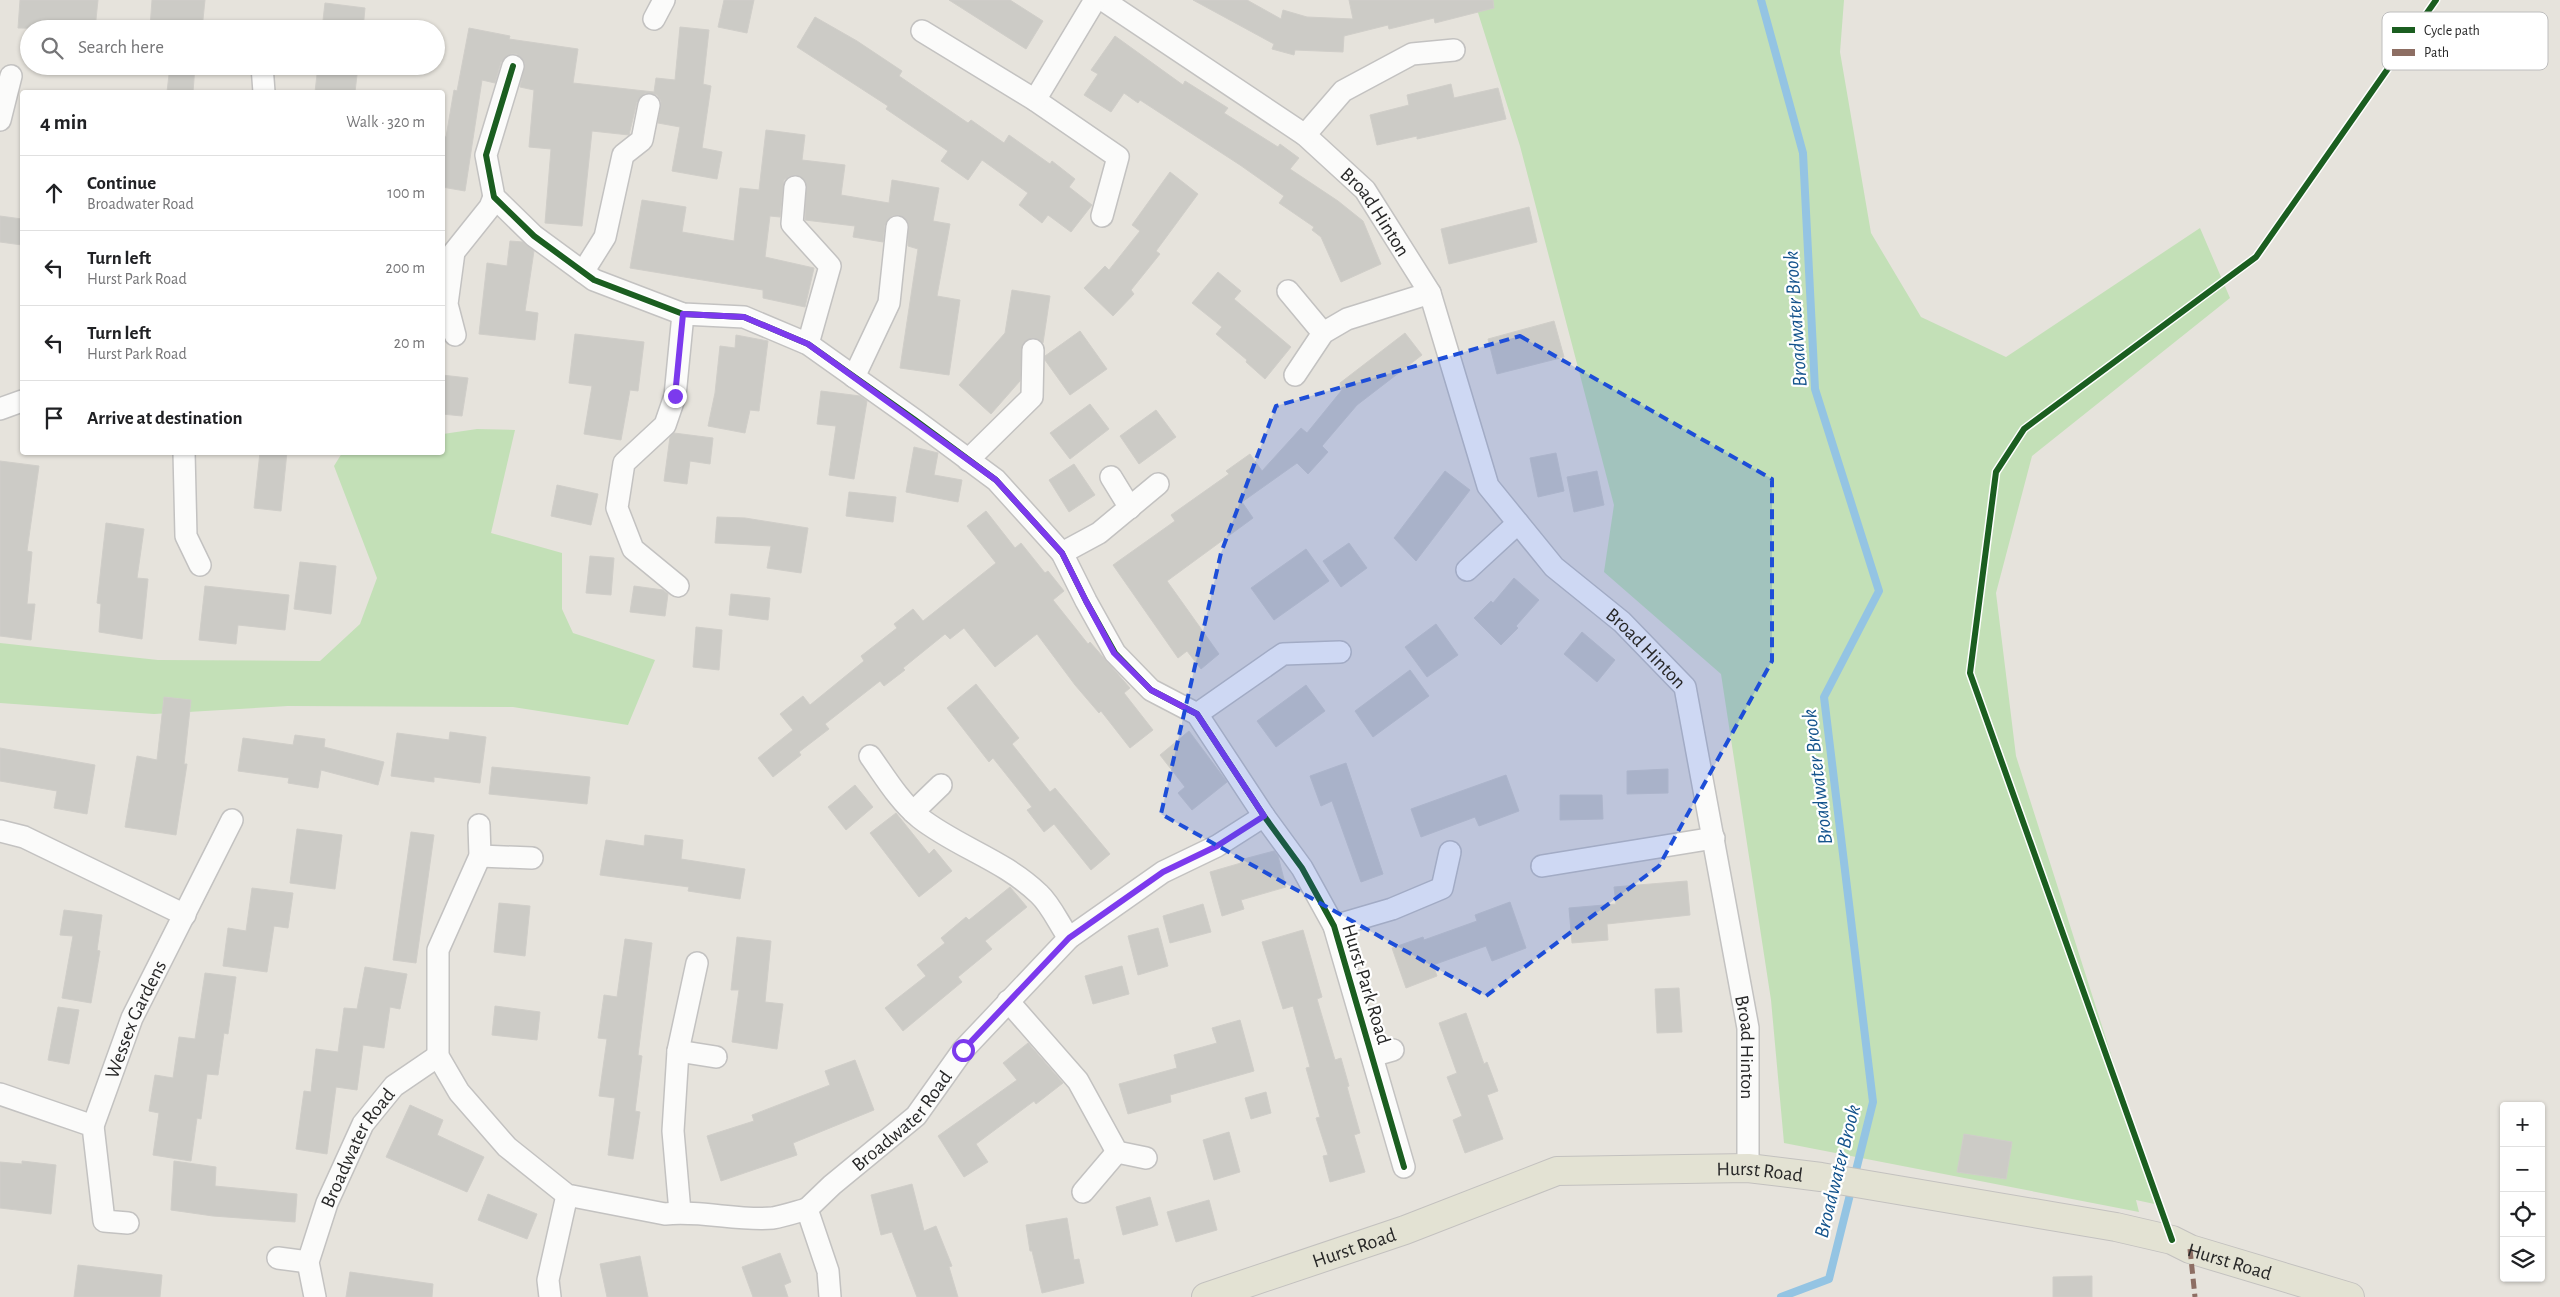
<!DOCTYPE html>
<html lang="en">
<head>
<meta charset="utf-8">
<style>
	:root { --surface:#fff; --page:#f6f6f6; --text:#202124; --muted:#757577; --line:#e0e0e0 }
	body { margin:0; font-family:"Alegreya Sans",sans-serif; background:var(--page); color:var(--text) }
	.controls { position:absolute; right:15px; bottom:15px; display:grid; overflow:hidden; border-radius:5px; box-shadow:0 1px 4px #0004 }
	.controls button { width:45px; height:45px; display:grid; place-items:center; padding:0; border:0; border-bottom:1px solid var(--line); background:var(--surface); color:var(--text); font:25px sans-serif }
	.stop { position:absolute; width:15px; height:15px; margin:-11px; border:4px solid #7c3aed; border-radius:50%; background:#fff }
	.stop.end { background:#7c3aed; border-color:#fff; box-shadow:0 1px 5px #0008 }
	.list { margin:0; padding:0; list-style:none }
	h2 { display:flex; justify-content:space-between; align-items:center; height:65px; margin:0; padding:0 20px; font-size:21px }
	h2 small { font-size:16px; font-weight:400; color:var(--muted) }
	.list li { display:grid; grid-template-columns:32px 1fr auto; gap:15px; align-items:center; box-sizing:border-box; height:75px; padding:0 20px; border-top:1px solid var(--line) }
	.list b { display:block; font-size:19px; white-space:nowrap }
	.list p { margin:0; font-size:16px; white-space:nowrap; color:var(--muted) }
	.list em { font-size:16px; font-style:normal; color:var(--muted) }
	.icon { flex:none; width:28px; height:28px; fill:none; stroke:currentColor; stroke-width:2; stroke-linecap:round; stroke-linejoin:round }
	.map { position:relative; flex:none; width:2560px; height:1297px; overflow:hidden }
	.search { position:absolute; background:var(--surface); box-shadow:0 1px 4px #0004; left:20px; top:20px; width:425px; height:55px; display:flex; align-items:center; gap:12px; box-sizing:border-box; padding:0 18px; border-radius:28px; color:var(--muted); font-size:19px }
	.panel { position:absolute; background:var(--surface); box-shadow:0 1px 4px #0004; left:20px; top:90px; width:425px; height:365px; border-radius:5px }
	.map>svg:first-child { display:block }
</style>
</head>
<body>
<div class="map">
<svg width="2560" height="1297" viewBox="0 0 2560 1297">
	<rect width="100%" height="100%" fill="#e6e3dc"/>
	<!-- green -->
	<g fill="#c3e0b7">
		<polygon points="1474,0 1844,0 1840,52 1871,233 1921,317 2006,357 2200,228 2230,298 2032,456 1996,593 2016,756 2159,1205 2136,1200 2139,1212 1784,1143 1771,1000 1721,674 1604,572 1614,505 1520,146"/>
		<polygon points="477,429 515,430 491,533 562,553 562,609 573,633 655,660 628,725 513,707 288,706 154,714 0,703 0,643 158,660 320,661 360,624 377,578 334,466 342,453 442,452 443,434"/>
	</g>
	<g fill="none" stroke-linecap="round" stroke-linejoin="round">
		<!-- stream -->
		<polyline stroke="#94c4e3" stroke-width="8" points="1761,0 1803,153 1815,389 1879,591 1824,697 1873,1102 1829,1279 1781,1297"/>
	</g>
	<!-- building -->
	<g fill="#cccbc6" stroke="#d0cec9">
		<polygon points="20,0 98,0 95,29 18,28"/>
		<polygon points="152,0 205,0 202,29 150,27"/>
		<polygon points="724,0 754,0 747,33 718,27"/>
		<polygon points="949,0 1010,0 1043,21 1026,49"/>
		<polygon points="1193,0 1247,0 1281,19 1283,10 1307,17 1353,19 1349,0 1493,0 1494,8 1435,23 1434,18 1389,29 1388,25 1344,36 1343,52 1295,50 1294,55 1272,49 1274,44"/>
		<polygon points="325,3 365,8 363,29 322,29"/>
		<polygon points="815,17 857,41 902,71 899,76 968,123 971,120 1004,143 1009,135 1050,164 1052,161 1075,179 1069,187 1092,205 1071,232 1048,215 1042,223 1019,205 1028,193 982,160 968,180 941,161 948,151 886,109 888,106 797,47"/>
		<polygon points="680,27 709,30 703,84 711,86 702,148 722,152 717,179 672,171 680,127 658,123 661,101 657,95 645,93 637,102 629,135 592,131 582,226 545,223 551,149 529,147 534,90 520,87 525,63 517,54 511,54 501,62 495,83 482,80 465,191 442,187 442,136 446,137 454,90 457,91 469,28 510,36 509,39 578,49 573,83 654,92 656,78 675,80"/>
		<polygon points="1115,36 1183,85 1185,81 1228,108 1224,113 1278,147 1280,144 1299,158 1290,169 1338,201 1363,221 1381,264 1341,282 1321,237 1312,230 1314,227 1279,203 1284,196 1240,165 1140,100 1138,103 1124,93 1111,112 1084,95 1098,74 1091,70"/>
		<polygon points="170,66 195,66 193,92 167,92"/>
		<polygon points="318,66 358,66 355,92 315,92"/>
		<polygon points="1451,84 1454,98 1498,88 1506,119 1417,139 1417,136 1377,145 1370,115 1409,105 1407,95"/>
		<polygon points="766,130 805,135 802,160 845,165 841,195 889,203 892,180 939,188 933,221 950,224 937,296 960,300 949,375 900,368 918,249 908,246 908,222 899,215 892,216 885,225 883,242 853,237 855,226 805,220 806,182 796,175 790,176 784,180 780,217 770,216 765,257 814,268 805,307 763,298 763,290 630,268 642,200 686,207 682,232 734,241 740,188 759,190"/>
		<polygon points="1170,172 1198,194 1156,251 1160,254 1131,290 1134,294 1113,316 1084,288 1105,266 1109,270 1140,231 1132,225"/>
		<polygon points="1529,207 1537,242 1449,264 1441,229"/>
		<polygon points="0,216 22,219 22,245 0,242"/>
		<polygon points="510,241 523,242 534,251 525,311 538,313 535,340 479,334 487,263 507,266"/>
		<polygon points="1218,272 1241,291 1234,299 1291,347 1265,379 1246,362 1247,360 1216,334 1222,327 1192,303"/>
		<polygon points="1012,290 1050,296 1043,343 1033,338 1023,343 1020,381 991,414 959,385 1005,333"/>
		<polygon points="1554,321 1564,357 1497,374 1488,339"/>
		<polygon points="1080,331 1107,369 1070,395 1045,360 1045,356"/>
		<polygon points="1405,333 1422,355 1357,405 1322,446 1328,452 1308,474 1297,463 1242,502 1253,518 1167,581 1219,654 1201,669 1187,651 1178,658 1113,565 1175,521 1171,515 1229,474 1226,471 1250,454 1262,471 1301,428 1307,433 1342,390 1340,383"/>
		<polygon points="575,334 644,342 638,391 630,390 621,440 584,434 592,386 569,383"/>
		<polygon points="736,335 768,341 759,411 750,410 745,433 708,426 715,393 720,346 735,348"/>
		<polygon points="442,375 468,378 462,416 442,414"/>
		<polygon points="821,391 860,396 867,401 854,479 829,475 836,426 817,424"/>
		<polygon points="1090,404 1109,429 1070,459 1050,433"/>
		<polygon points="1156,410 1176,437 1139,464 1120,436"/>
		<polygon points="674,433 713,438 710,464 690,461 687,484 664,481 670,437"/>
		<polygon points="914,447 938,453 934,475 962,480 958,502 906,492"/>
		<polygon points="260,452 287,452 281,511 254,508"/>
		<polygon points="1556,453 1564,491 1538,497 1530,458"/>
		<polygon points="0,461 39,466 27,551 32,552 27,604 35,604 31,640 0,636"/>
		<polygon points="1074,464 1095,495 1069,512 1049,480"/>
		<polygon points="1445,471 1470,490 1416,561 1394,538"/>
		<polygon points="1597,471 1604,505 1574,512 1567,477"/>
		<polygon points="557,485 598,494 591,525 551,516"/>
		<polygon points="849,492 896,497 893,522 846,516"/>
		<polygon points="986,511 1015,548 1021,543 1045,573 1048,571 1064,591 1053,600 1088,644 1090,642 1130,688 1124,693 1153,730 1130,748 1101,711 1099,713 1075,685 1037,634 995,667 964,628 950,639 945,634 903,668 905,670 884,686 880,681 825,724 829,729 799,752 801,755 773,777 758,758 793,730 780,714 803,696 810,705 864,661 861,656 897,628 894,624 913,609 923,621 996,563 967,526"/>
		<polygon points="717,517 745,518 808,528 801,573 767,568 771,546 715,543"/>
		<polygon points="106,523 144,529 137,578 148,579 142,639 99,632 101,604 97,603"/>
		<polygon points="1349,543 1367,568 1341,587 1323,561"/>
		<polygon points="1306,549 1329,581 1274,620 1251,588"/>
		<polygon points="590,556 614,558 611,595 586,593"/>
		<polygon points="300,562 336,566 331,614 294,609"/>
		<polygon points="1514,578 1539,600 1516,626 1518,628 1501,645 1474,618 1491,601 1493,603"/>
		<polygon points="205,586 289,595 285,630 238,625 236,644 199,640"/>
		<polygon points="634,586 663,590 668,594 665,616 630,612"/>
		<polygon points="731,594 770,598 768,620 729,615"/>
		<polygon points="1436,624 1458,655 1427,677 1405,647"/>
		<polygon points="696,627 722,630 719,670 693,667"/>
		<polygon points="1582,632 1615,660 1597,682 1564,654"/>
		<polygon points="1410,670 1429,696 1373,737 1355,711"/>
		<polygon points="976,684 1019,738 1012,744 1050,792 1055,788 1110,854 1091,870 1054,824 1044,832 1027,810 1032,807 993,758 989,762 947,708"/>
		<polygon points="1306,685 1325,711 1276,747 1257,721"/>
		<polygon points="164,697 191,700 184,764 187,764 176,835 125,827 137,756 157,760"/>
		<polygon points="1189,731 1227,782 1192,810 1178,793 1185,787 1160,755"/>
		<polygon points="450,732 486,737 480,783 434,777 434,782 391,776 397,733 449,740"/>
		<polygon points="295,735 325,739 324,747 384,762 378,785 321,770 318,788 288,783 289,778 238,771 243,738 293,745"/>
		<polygon points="0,748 95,765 87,814 54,808 57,791 0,781"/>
		<polygon points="1346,763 1383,874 1361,882 1332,801 1321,806 1310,776"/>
		<polygon points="492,767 590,777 587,804 489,794"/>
		<polygon points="1668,769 1668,793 1627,794 1627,771"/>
		<polygon points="1506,775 1519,811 1479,826 1475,817 1421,837 1411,809"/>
		<polygon points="855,785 873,807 846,830 828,807"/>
		<polygon points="1560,795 1602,795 1603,819 1560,820"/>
		<polygon points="896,813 929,854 934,849 952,871 919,897 870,833"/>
		<polygon points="297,829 342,835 335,889 290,883"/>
		<polygon points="411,832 434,835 416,963 393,960"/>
		<polygon points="645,835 683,840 681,859 745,869 740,899 688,891 689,887 600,875 606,840 644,846"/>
		<polygon points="1274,851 1278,856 1286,887 1241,900 1244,909 1222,916 1210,872 1241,863 1240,860"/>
		<polygon points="1687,881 1690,915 1607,924 1608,940 1572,943 1569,908 1616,904 1614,887"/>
		<polygon points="1010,887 1027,907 985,941 992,949 958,977 962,982 903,1031 885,1008 926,976 917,965 945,943 941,938 966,917 969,920"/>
		<polygon points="252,888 293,893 288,928 274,926 267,972 223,966 228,928 246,931"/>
		<polygon points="1510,902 1526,948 1492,961 1486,946 1433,965 1437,976 1406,988 1392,948 1423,937 1424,940 1477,921 1475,915"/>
		<polygon points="499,903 530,906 525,956 494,952"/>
		<polygon points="1203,904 1211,932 1170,943 1163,916"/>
		<polygon points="64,910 102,915 97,950 100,951 91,1003 62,998 73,936 60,935"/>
		<polygon points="1158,928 1168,966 1138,975 1128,936"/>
		<polygon points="1303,930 1322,997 1317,999 1335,1060 1341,1058 1349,1086 1347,1087 1360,1133 1354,1135 1365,1172 1330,1182 1323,1156 1328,1155 1316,1118 1320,1117 1306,1068 1310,1067 1293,1006 1283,1009 1262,942"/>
		<polygon points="737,937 771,941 765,1002 783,1004 777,1049 732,1042 739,990 731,990"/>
		<polygon points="625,939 652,943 638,1055 642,1056 635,1111 640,1112 633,1159 608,1155 615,1098 599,1096 607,1039 598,1038 604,995 617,997"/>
		<polygon points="1122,966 1129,994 1093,1004 1085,976"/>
		<polygon points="365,967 407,974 400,1009 390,1007 384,1048 363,1045 357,1090 336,1087 327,1154 296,1149 304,1091 311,1092 316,1049 338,1052 344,1008 357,1009"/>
		<polygon points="205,973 236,977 228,1034 224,1033 218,1075 207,1074 201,1119 197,1118 191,1161 153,1155 159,1113 149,1111 155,1075 173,1078 179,1037 195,1039"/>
		<polygon points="1679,988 1682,1032 1657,1033 1655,989"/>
		<polygon points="495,1006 540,1012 537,1040 492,1035"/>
		<polygon points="58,1007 79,1010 69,1064 48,1060"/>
		<polygon points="1466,1013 1484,1064 1487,1062 1498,1091 1487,1095 1503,1139 1465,1153 1453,1120 1462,1116 1447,1077 1457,1073 1439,1023"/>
		<polygon points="1240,1020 1254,1071 1170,1095 1171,1102 1128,1114 1119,1084 1177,1068 1174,1055 1217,1043 1212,1028"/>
		<polygon points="1028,1043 1063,1083 1036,1104 1034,1101 976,1144 988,1162 964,1177 938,1136 1017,1080 1003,1063"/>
		<polygon points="855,1060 874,1110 793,1143 797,1155 721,1181 707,1136 754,1121 752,1115 830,1085 825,1071"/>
		<polygon points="1266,1092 1271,1113 1251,1119 1245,1098"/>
		<polygon points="410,1105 443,1120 437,1135 484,1157 467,1192 386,1157"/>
		<polygon points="1229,1132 1240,1172 1214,1180 1203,1140"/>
		<polygon points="1964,1134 2012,1142 2006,1179 1957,1172"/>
		<polygon points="22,1161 56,1165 51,1214 0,1208 0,1162 22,1164"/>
		<polygon points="174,1161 216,1167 215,1186 297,1194 295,1222 213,1216 171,1210"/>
		<polygon points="912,1184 924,1231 936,1226 952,1266 949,1267 958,1297 917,1297 892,1232 881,1235 871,1195"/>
		<polygon points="488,1194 537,1214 527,1239 478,1220"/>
		<polygon points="1150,1197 1158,1225 1123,1235 1116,1207"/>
		<polygon points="1209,1200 1217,1230 1176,1242 1167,1212"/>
		<polygon points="1067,1218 1074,1260 1079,1259 1084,1283 1042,1293 1032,1251 1030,1251 1026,1225"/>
		<polygon points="780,1253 791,1282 784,1285 788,1297 753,1297 742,1267"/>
		<polygon points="640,1256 648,1297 607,1297 600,1264"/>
		<polygon points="78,1265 162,1275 160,1297 74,1297"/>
		<polygon points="350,1272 433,1284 432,1297 346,1297"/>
		<polygon points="2092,1276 2092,1297 2053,1297 2053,1277"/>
	</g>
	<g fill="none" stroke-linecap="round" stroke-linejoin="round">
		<!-- minor casing -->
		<g stroke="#c3c2c1" stroke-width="24">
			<g id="minor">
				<path id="s1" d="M1103 0 1305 135 1365 190 1430 293 1488 486 1554 567 1622 622 1685 687 1748 1028V1168"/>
				<polyline points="654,19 664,0"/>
				<polyline points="922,31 1035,100 1118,157 1102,216"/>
				<polyline points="262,66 264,92"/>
				<polyline points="513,66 486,155 494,197 534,236 594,280 683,314 744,317 808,344 915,420 996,480 1062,553 1086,601 1115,653 1151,690 1197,714 1264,816 1302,868 1334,926 1404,1167"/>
				<polyline points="1035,100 1095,0"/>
				<polyline points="0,120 11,76"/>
				<polyline points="1305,135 1343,91 1412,54 1454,50"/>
				<polyline points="795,187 792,224 830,266 808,344"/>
				<polyline points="583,272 605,237 623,155 642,140 649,105"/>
				<polyline points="1288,291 1323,333"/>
				<polyline points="455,335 447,304 454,252 490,207 494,197"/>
				<polyline points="1295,375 1323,333 1347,319 1430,293"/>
				<polyline points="854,377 889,303 897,227"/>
				<polyline points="0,409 22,401"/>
				<polyline points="184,452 186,536 200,565"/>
				<polyline points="968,460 1032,397 1033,350"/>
				<polyline points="1111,477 1130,508"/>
				<polyline points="1062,553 1099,533 1158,484"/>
				<polyline points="1467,570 1518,523"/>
				<polyline points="678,586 633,549 617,508 624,463 665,425 675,396 683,314"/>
				<polyline points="1197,714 1283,654 1340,652"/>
				<path d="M870 756C885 777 899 801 920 818 957 847 1004 860 1039 894 1051 905 1059 924 1069 938"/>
				<polyline points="913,812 941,785"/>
				<path d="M479 825 480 856 438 950V1056L459 1092 507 1147 567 1195 665 1214C701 1210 737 1221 773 1218 784 1216 796 1212 807 1209L828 1271 830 1297"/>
				<polyline points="0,831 24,837 185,915"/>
				<polyline points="480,856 532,858"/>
				<polyline points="1542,866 1714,838"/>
				<polyline points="1334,926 1392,909 1442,888 1450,852"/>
				<polyline points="1008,1001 1078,1081 1117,1152 1146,1158"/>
				<polyline points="678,1051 716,1057"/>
				<polyline points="1372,1056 1393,1050"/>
				<polyline points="0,1094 93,1126 104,1221 128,1223"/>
				<path id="s2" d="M93 1126 132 1018 232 820"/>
				<polyline points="1083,1192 1117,1152"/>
				<path id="s3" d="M807 1209 832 1185 916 1116 963 1050 1069 938 1163 872 1217 846 1264 816"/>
				<polyline points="680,1212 673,1131 678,1051 697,963"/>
				<polyline points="278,1258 308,1262"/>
				<path id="s4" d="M315 1297 308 1262 327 1203 363 1124 394 1086 438 1056"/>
				<polyline points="550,1297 548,1280 567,1195"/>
			</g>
		</g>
		<!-- primary casing -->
		<g stroke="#c3c1bf" stroke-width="30">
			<g id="primary">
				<path id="s5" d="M1206 1297 1405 1230 1557 1171 1748 1168 1821 1177 2116 1227 2172 1240 2190 1249 2350 1297"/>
			</g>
		</g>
		<!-- minor -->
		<use href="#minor" stroke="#fbfbfa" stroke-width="21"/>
		<!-- primary -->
		<use href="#primary" stroke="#e3e2d3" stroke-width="28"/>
		<!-- quiet -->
		<polyline stroke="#8d6e63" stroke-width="5" stroke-dasharray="10 5" stroke-linecap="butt" points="2190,1249 2195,1297"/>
		<!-- cycleway casing -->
		<g stroke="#fff" stroke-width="9">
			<g id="cycleway">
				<polyline points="513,66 486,155 494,197 534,236 594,280 683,314 744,317 808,344 915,420 996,480 1062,553 1086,601 1115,653 1151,690 1197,714 1264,816 1302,868 1334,926 1404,1167"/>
				<polyline points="2172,1240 1970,673 1996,472 2024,429 2256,257 2436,0"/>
			</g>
		</g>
		<!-- cycleway -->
		<use href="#cycleway" stroke="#1b5e20" stroke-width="6"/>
	</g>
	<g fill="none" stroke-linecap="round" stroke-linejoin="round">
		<!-- route -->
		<polyline stroke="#7c3aed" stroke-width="6" points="675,396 683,314 744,317 808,344 996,480 1062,553 1086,601 1114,653 1151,690 1197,714 1264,816 1217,846 1163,872 1069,938 963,1050"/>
	</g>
	<!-- marked area -->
	<path fill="#1d4ed8" fill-opacity="0.2" stroke="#1d4ed8" stroke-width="4" stroke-dasharray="10 6" stroke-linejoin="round" d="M1520 336 1772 479V661L1659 866 1486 996 1161 814 1221 553 1276 406Z"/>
	<g text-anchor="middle" stroke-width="4.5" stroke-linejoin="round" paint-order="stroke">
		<!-- street labels -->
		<g font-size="20" fill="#272727" stroke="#fff">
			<text dy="7" stroke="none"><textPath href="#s1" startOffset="348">Broad Hinton</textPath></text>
			<text dy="7" stroke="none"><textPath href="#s1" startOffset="875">Broad Hinton</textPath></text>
			<text transform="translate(1367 984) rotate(73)" y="7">Hurst Park Road</text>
			<text dy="7" stroke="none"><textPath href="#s2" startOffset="115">Wessex Gardens</textPath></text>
			<text dy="7" stroke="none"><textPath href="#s1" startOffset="1296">Broad Hinton</textPath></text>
			<text dy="7" stroke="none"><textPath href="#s3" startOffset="130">Broadwater Road</textPath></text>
			<text dy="7" stroke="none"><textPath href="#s4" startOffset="161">Broadwater Road</textPath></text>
			<text dy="7" stroke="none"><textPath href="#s5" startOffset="576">Hurst Road</textPath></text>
			<text dy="7" stroke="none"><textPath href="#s5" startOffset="156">Hurst Road</textPath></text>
			<text dy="7" stroke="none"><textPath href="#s5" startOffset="1056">Hurst Road</textPath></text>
		</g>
		<!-- water labels -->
		<g font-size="21" font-style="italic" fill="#15548d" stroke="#fff">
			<text transform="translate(1795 319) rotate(-94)" y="7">Broadwater Brook</text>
			<text transform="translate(1817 777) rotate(-97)" y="7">Broadwater Brook</text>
			<text transform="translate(1837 1171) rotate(-76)" y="7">Broadwater Brook</text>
		</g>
	</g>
	<!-- legend -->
	<rect x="2382" y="12" width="166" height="58" rx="8" fill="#fff" stroke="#bebebe" stroke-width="1"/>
	<rect x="2392" y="27" width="23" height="6" fill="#1b5e20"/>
	<rect x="2392" y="49" width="23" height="7" fill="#8d6e63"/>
	<g font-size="14" fill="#272727">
		<text x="2424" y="35">Cycle path</text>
		<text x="2424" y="57">Path</text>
	</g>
</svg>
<div class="controls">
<button>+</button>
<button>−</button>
<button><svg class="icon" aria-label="locate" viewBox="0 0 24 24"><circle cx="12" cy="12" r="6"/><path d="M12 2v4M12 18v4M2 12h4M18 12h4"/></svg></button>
<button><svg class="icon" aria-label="layers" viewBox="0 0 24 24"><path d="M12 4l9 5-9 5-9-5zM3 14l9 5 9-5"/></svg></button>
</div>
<div class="stop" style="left:963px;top:1050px"></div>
<div class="stop end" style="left:675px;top:396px"></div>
<div class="search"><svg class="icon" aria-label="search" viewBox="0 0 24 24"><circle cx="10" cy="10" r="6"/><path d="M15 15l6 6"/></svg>Search here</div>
<section class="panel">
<h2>4 min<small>Walk · 320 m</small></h2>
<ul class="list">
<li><svg class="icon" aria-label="ahead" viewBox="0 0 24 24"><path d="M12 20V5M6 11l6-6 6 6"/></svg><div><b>Continue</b><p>Broadwater Road</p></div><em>100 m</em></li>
<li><svg class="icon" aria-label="left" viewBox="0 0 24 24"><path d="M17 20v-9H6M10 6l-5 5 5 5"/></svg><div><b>Turn left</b><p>Hurst Park Road</p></div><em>200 m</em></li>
<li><svg class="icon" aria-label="left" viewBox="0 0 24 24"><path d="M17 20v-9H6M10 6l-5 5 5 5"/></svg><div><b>Turn left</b><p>Hurst Park Road</p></div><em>20 m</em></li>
<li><svg class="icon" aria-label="arrive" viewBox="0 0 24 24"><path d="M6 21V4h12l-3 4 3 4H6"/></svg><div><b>Arrive at destination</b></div></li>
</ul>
</section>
</div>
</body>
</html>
